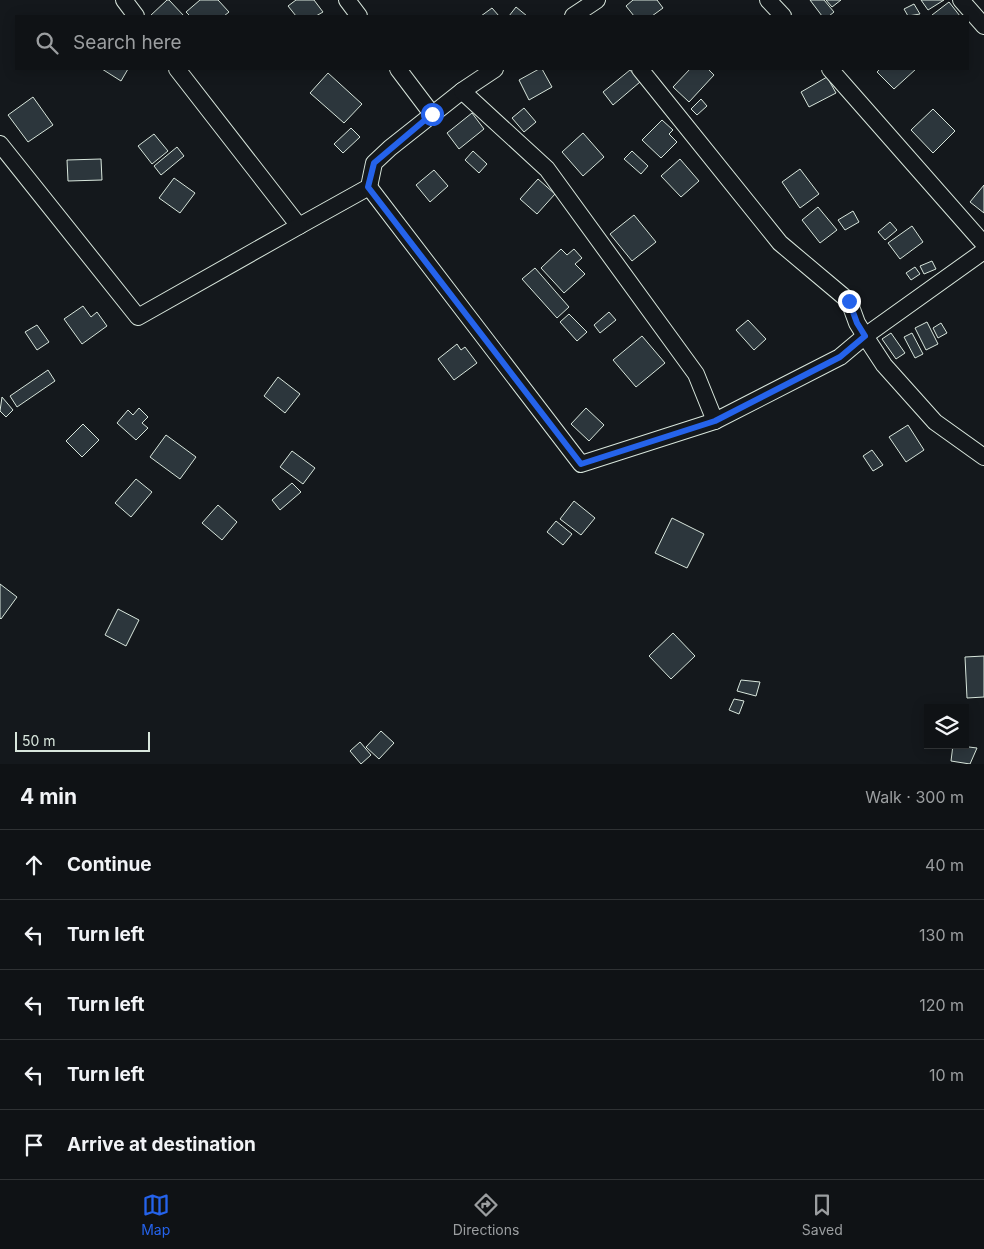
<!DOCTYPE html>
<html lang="en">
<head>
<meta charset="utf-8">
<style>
	:root { --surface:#0f1215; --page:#181b1e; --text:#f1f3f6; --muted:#9b9ea0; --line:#2f3234; --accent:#2563eb }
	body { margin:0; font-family:Inter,sans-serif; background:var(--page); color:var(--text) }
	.controls { position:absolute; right:15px; bottom:15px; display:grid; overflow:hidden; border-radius:0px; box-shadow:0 2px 12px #0003 }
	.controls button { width:45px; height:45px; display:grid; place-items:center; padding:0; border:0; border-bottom:1px solid var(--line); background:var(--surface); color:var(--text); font:25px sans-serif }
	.scale { position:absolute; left:15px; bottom:12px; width:135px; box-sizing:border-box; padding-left:5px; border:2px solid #d8e6dc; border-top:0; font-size:14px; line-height:18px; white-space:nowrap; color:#d8e6dc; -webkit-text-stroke:4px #14181c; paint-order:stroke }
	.stop { position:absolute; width:15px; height:15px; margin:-11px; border:4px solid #2563eb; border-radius:50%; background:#fff }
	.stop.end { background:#2563eb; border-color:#fff; box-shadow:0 1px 5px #0008 }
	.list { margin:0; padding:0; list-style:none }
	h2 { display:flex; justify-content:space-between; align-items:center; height:65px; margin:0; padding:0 20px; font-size:21px }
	h2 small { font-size:16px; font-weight:400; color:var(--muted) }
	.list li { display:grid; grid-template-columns:32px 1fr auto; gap:15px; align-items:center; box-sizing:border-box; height:70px; padding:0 20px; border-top:1px solid var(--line) }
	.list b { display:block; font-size:19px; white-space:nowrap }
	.list em { font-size:16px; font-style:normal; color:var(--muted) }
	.icon { flex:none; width:28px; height:28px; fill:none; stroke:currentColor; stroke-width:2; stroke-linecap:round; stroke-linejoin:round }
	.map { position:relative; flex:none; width:984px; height:764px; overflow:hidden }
	.search { position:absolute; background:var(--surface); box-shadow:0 2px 12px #0003; left:15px; right:15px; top:15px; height:55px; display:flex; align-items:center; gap:12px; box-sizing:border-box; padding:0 18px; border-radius:0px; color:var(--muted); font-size:19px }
	.sheet { height:415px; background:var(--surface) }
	nav { display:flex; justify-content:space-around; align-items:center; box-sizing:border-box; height:70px; border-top:1px solid var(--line); background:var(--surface); font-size:14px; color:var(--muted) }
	nav a { display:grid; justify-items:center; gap:2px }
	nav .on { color:var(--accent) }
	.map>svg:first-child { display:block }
</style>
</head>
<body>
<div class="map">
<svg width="984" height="764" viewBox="0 0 984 764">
	<rect width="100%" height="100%" fill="#14181c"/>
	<!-- building -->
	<g fill="#2c363c" stroke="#d8e6dc">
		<polygon points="167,0 169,0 184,16 150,16"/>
		<polygon points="200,0 218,0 229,12 224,16 190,16 186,12"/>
		<polygon points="296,0 314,0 323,12 316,16 296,16 288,6"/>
		<polygon points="633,0 657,0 663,8 652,16 634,16 626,6"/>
		<polygon points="810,0 824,0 834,12 829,16 822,16"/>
		<polygon points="826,0 841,0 832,7"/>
		<polygon points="921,0 944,0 928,10"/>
		<polygon points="949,2 960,16 933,16 932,15"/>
		<polygon points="914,4 920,14 908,16 904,9"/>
		<polygon points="516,7 527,16 509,16"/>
		<polygon points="492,8 499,16 481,16"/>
		<polygon points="102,69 128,69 121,81"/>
		<polygon points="539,69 542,69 552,87 529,100 519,80"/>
		<polygon points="690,69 708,69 714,75 689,102 673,87"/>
		<polygon points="880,69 916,69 894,89 877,72"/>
		<polygon points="630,70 640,82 613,105 603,92"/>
		<polygon points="328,73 362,104 344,123 310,93"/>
		<polygon points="827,77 836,93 809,107 801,92"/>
		<polygon points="33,97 53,125 28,142 8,115"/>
		<polygon points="701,99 707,106 697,115 691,109"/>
		<polygon points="524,108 536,122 524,132 512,118"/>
		<polygon points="933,109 955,131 933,153 911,130"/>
		<polygon points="472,113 484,129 459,149 447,133"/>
		<polygon points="662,120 673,130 669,134 677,142 661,158 642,140"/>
		<polygon points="351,128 360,137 343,153 334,144"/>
		<polygon points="583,133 604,157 583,176 562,152"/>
		<polygon points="154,134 168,151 152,164 138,146"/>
		<polygon points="177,147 184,156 161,175 154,166"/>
		<polygon points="473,151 487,164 479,173 465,160"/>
		<polygon points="632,151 648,166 641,174 624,159"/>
		<polygon points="101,159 102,180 68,181 67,160"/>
		<polygon points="680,159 699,181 681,197 661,176"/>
		<polygon points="800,169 819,194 800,208 782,182"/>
		<polygon points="434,170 448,186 430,202 416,185"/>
		<polygon points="174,178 195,193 180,213 159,198"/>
		<polygon points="538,179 555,194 537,214 520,199"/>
		<polygon points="984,185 984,213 970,202"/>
		<polygon points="818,207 837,230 820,243 802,220"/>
		<polygon points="853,211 859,222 845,230 838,220"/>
		<polygon points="634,215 656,242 632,261 610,234"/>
		<polygon points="890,222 897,230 885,240 878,232"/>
		<polygon points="912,226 923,242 900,259 888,243"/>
		<polygon points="561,249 567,255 574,249 582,258 575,264 585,274 564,293 541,268"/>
		<polygon points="932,261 936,269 924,274 920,266"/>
		<polygon points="915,267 920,274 911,280 906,273"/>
		<polygon points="535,268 569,307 557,318 522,279"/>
		<polygon points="83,306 91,317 97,312 107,326 82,344 64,319"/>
		<polygon points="609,312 616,320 600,333 594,325"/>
		<polygon points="569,314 587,332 577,341 560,322"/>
		<polygon points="748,320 766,339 754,350 736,330"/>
		<polygon points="927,322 938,344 926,350 915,328"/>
		<polygon points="941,323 947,333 938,338 933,328"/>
		<polygon points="37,325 49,342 37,350 25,332"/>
		<polygon points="891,333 905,353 896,359 882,339"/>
		<polygon points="912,333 923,354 915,358 904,337"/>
		<polygon points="642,336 665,363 636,387 613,360"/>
		<polygon points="457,344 461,350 465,347 477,363 454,380 438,359"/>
		<polygon points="48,370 55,381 17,407 10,396"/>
		<polygon points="278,377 300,394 285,413 264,396"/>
		<polygon points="2,397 13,410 6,417 0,411"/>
		<polygon points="139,408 148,417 142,423 148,428 136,440 117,423 128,410 133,415"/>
		<polygon points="586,408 604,425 589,441 571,424"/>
		<polygon points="83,424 99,440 82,457 66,441"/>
		<polygon points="908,425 924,450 906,462 889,437"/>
		<polygon points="166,435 196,457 180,479 150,457"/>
		<polygon points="872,450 883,465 873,471 863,456"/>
		<polygon points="292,451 315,468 303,484 280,467"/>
		<polygon points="136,479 152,492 131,517 115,503"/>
		<polygon points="292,483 301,492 280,510 272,500"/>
		<polygon points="574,501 595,518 581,535 560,519"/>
		<polygon points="218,505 237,522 222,540 202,523"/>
		<polygon points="672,518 704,534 687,568 655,553"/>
		<polygon points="556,521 572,534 563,545 547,532"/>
		<polygon points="0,584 17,597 1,619 0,618"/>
		<polygon points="118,609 139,620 126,646 105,635"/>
		<polygon points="673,633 695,656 671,679 649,656"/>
		<polygon points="984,656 984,697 967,698 965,657"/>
		<polygon points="741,680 760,682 756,696 737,691"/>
		<polygon points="734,699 744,701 739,714 729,710"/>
		<polygon points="381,731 394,743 379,759 366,747"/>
		<polygon points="360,742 371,755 361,764 350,751"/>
		<polygon points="953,745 977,748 970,764 951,761"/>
	</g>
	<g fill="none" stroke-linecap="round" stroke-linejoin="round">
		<!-- minor casing -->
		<g stroke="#d8e6dc" stroke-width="18">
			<g id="minor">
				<polyline points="124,0 136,16"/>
				<polyline points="347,0 359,16"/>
				<polyline points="768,0 783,16"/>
				<polyline points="961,0 984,26"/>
				<polyline points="573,16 597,0"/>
				<polyline points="177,69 299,226 369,187 374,163 390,148 462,91 495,69"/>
				<polyline points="398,69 432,114"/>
				<polyline points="640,69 780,243 849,301 857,323 865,336 984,251"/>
				<polyline points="830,69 984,244"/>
				<polyline points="462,91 547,169 696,374 715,421 840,357 865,336 884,365 935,422 984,457"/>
				<polyline points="0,144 138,317 299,226"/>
				<polyline points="369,187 581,464 715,421"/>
			</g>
		</g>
		<!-- minor -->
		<use href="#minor" stroke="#14181c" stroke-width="16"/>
	</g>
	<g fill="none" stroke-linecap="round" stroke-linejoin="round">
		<!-- route -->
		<polyline stroke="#2563eb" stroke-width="6" points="432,114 374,163 368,187 581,464 715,421 840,357 865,336 857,323 849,301"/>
	</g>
</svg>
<div class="controls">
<button><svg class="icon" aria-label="layers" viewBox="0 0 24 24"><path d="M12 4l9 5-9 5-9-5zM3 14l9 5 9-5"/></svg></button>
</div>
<div class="scale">50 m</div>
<div class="stop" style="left:432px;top:114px"></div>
<div class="stop end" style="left:849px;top:301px"></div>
<div class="search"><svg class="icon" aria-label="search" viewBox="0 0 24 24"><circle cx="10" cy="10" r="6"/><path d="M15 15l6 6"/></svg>Search here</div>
</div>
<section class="sheet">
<h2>4 min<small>Walk · 300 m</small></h2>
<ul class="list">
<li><svg class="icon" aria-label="ahead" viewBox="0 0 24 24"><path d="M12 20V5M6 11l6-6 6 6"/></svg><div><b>Continue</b></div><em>40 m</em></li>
<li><svg class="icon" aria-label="left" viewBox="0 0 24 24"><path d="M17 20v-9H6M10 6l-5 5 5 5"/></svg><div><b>Turn left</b></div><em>130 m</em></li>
<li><svg class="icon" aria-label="left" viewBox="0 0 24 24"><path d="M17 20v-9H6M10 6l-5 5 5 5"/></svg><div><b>Turn left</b></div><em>120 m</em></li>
<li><svg class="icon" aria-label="left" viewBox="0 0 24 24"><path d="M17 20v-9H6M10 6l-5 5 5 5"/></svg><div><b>Turn left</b></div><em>10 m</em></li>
<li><svg class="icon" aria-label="arrive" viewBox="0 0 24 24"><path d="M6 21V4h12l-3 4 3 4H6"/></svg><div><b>Arrive at destination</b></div></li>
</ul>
</section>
<nav>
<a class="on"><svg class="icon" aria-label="map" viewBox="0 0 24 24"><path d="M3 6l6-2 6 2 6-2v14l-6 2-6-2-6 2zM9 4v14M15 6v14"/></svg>Map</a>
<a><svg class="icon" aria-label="directions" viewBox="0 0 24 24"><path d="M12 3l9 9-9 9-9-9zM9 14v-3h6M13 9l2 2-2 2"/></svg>Directions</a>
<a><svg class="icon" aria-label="saved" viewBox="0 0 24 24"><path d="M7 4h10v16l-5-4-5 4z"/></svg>Saved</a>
</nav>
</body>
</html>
